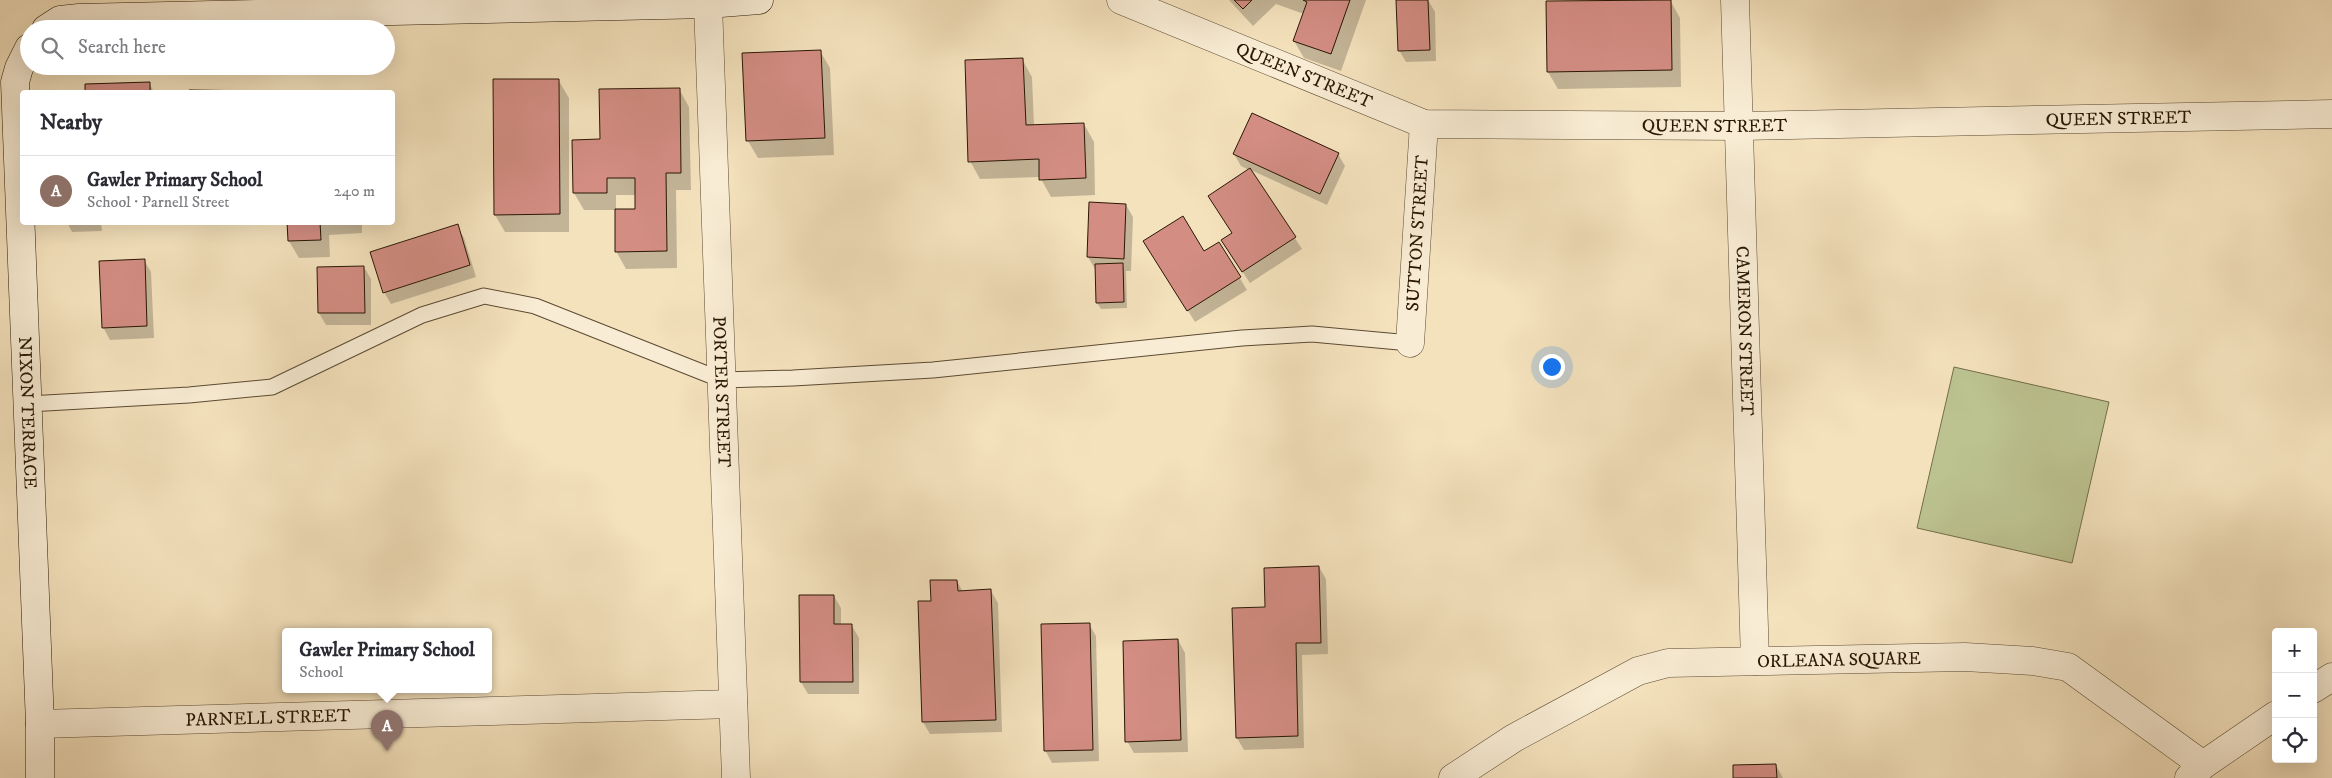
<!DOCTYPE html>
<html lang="en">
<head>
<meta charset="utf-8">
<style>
	:root { --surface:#fff; --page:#f7f7f7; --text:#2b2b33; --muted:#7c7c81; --line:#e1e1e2; --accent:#8f2418 }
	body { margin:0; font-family:"IM FELL DW Pica",serif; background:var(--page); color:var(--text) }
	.controls { position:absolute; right:15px; bottom:15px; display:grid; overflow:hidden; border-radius:5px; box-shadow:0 5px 20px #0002 }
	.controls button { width:45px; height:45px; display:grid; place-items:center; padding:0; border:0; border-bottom:1px solid var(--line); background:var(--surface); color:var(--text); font:25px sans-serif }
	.you { position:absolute; left:1551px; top:366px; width:18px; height:18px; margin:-12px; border:4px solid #fff; border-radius:50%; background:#1a73e8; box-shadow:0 0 0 8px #1a73e833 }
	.badge { display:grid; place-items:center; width:32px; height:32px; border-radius:50%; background:var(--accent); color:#fff; font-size:16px; font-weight:700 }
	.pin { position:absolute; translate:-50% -41px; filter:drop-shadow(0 1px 2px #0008) }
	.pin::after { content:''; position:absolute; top:26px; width:18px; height:15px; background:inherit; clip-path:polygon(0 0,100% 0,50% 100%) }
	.popup { position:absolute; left:282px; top:628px; width:210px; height:65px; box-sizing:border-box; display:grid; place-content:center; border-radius:5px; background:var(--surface); filter:drop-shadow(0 1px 4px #0005); font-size:16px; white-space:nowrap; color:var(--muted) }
	.popup b { font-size:19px; color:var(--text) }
	.popup::after { content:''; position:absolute; left:50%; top:100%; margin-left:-10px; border:10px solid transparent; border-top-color:var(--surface) }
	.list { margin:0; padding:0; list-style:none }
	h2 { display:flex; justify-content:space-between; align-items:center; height:65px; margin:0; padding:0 20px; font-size:21px }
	h2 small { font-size:16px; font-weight:400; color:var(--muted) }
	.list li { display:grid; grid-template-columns:32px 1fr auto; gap:15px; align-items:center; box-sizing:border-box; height:70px; padding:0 20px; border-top:1px solid var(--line) }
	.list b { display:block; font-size:19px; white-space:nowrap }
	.list p { margin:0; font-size:16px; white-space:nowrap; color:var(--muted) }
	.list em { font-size:16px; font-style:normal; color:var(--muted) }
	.icon { flex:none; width:28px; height:28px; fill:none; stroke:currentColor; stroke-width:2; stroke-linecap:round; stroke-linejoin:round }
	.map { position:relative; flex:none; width:2332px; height:778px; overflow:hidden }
	.search { position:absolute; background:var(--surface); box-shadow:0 5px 20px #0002; left:20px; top:20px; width:375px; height:55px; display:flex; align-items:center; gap:12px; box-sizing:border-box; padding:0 18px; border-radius:28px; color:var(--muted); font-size:19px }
	.panel { position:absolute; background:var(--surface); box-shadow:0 5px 20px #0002; left:20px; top:90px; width:375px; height:135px; border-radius:5px }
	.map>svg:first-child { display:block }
</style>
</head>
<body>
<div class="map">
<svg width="2332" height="778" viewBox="0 0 2332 778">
	<rect width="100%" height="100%" fill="#f4e2bd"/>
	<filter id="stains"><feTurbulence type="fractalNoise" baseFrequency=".004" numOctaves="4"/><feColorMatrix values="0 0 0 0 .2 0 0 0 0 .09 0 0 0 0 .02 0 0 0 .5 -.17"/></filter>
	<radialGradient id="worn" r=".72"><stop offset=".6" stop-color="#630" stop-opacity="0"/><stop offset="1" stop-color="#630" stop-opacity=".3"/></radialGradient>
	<!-- green -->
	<polygon fill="#bcc390" stroke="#726d4a" points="1954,367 2109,402 2072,563 1917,528"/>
	<!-- shadow -->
	<g fill="#0003" fill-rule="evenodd">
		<polygon points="1229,0 1366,0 1341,71 1304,58 1294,41 1304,14 1276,4 1253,26"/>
		<polygon points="1410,0 1428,0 1435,12 1436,61 1406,62 1399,50"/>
		<polygon points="1670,0 1680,18 1681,87 1558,89 1548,72"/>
		<polygon points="820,51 830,68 834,155 758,158 748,141"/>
		<polygon points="1022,59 1032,77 1034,126 1084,124 1094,142 1095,195 1051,197 1040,177 980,179 970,161"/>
		<polygon points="559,81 569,98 569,232 505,232 495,215"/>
		<polygon points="149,83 154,92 86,92 86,85"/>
		<path d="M679 89 689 107 691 190H676L677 268 626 269 616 251V210H584L574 193 601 141ZM616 195H636V211H616Z"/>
		<polygon points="1234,154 1338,154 1345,166 1327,205 1251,170 1302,249 1250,283 1230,253 1249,170 1241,166"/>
		<polygon points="1126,205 1133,217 1131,271 1126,271 1127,308 1101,309 1097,303 1095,269 1088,257"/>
		<polygon points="67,222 101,222 102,231 72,232"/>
		<polygon points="289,222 362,222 362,233 329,235 330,257 299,258 289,241"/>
		<polygon points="457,226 464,238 476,277 391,304 384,292"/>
		<polygon points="1219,244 1247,290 1195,322 1152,253 1204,253"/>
		<polygon points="144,260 151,272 154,338 110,340 103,327"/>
		<polygon points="364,267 371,279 371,325 326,325 319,313 318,268"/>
		<polygon points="1319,567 1326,579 1328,654 1302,655 1304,748 1244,750 1237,738 1266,608"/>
		<polygon points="957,581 963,592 991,591 998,603 1002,732 930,734 923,722 932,602"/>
		<polygon points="834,596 841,608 841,626 852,626 859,638 859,694 808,694 801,682"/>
		<polygon points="1089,624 1096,636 1099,761 1052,763 1045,750"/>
		<polygon points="1178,640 1185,653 1188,752 1134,753 1127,741"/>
		<polygon points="1776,765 1783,778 1734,778"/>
	</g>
	<!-- building -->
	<g fill="#d38d83" stroke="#291704">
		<polygon points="1234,0 1252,0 1243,9"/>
		<polygon points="1303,0 1350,0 1331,54 1293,41 1307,2"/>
		<polygon points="1396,0 1428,0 1430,50 1398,51"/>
		<polygon points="1671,0 1672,70 1547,72 1546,1"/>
		<polygon points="821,50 825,138 746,141 742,53"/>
		<polygon points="1023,58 1026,125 1084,123 1086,178 1039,180 1039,159 968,162 965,60"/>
		<polygon points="493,79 559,79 560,214 494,215"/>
		<polygon points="150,82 150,92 85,92 85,84"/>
		<polygon points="680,88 681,173 666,173 667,251 615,252 615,209 635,209 635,178 607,178 607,193 573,193 572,140 600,139 599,89"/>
		<polygon points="189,90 260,91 260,92 189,92"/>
		<polygon points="1252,113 1339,153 1320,194 1233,154"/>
		<polygon points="1250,168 1296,237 1242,272 1221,240 1232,233 1208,196"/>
		<polygon points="1089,202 1126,204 1124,259 1087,257"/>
		<polygon points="1183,216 1204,251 1219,242 1241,277 1187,311 1143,241"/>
		<polygon points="287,222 320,222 321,240 288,241"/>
		<polygon points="458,224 470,265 383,293 370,252"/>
		<polygon points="145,259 147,326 102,328 99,261"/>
		<polygon points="1123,263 1124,302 1096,303 1095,264"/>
		<polygon points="364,266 365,313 318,313 317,267"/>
		<polygon points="1319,566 1321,643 1296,643 1298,736 1236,738 1232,608 1265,607 1264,568"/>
		<polygon points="930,580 957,580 958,591 991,589 996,720 922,722 918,601 931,601"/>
		<polygon points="799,595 834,595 834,624 852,624 853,682 800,682"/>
		<polygon points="1090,623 1093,750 1044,751 1041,624"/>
		<polygon points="1178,639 1181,740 1125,742 1123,641"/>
		<polygon points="1776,764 1777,778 1733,778 1733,765"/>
	</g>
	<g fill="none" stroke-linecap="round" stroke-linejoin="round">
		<!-- lane casing -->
		<g stroke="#5c4a32" stroke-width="17">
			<polyline id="lane" points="28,404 189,395 272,387 422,315 484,296 535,306 722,380 793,378 933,370 1242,338 1312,334 1410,343"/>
		</g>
		<!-- street casing -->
		<g stroke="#5c4a32" stroke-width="29">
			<g id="street">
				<path id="s1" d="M1121 0 1424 124 1740 126 2332 114"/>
				<path id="s2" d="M1735 0 1755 661"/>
				<path id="s3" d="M708 4 736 778"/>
				<path id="s4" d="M1410 343 1424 124"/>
				<polyline points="2313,689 2332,677"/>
				<path id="s5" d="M40 724 733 704"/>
				<polyline points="2203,765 2276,715"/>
				<path id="s6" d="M1453 778 1514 738 1638 671 1668 663 1965 657 2033 661 2068 667 2203 765 2189 778"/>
			</g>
		</g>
		<!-- secondary casing -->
		<g stroke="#291704" stroke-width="29">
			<g id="secondary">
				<polyline points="46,29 60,20 79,18 708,4 759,0"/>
				<path id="s7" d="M29 48 19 68 15 82 40 724V778"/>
			</g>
		</g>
		<!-- lane -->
		<use href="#lane" stroke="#f8ecd4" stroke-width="15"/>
		<!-- street -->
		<use href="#street" stroke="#f8ecd4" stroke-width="28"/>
		<!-- secondary -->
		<use href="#secondary" stroke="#f8ecd4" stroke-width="28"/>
	</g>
	<g text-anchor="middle" stroke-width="5" stroke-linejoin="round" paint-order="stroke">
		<!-- street labels -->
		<g font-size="18" fill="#291704" stroke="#f8ecd4">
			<text dy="6" stroke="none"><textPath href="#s1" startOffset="198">QUEEN STREET</textPath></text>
			<text dy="6" stroke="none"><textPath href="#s1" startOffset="1022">QUEEN STREET</textPath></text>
			<text dy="6" stroke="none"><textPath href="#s1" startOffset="618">QUEEN STREET</textPath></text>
			<text dy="6" stroke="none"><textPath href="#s4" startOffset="110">SUTTON STREET</textPath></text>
			<text dy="6" stroke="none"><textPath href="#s2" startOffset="331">CAMERON STREET</textPath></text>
			<text dy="6" stroke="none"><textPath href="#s3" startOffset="388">PORTER STREET</textPath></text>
			<text dy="6" stroke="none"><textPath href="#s7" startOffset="368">NIXON TERRACE</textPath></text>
			<text dy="6" stroke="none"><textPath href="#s6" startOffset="416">ORLEANA SQUARE</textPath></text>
			<text dy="6" stroke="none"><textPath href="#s5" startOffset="228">PARNELL STREET</textPath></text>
		</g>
	</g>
	<rect width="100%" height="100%" filter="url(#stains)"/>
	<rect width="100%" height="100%" fill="url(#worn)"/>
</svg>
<div class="controls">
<button>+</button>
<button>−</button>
<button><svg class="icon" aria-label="locate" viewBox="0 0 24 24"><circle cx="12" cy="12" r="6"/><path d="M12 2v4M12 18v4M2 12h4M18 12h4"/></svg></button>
</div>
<div class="you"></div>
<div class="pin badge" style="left:387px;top:751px;background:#8d6e63">A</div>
<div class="popup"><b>Gawler Primary School</b>School</div>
<div class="search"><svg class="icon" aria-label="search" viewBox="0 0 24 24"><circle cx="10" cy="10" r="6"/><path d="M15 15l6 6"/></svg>Search here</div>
<section class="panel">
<h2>Nearby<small></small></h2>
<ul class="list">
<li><span class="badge" style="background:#8d6e63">A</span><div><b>Gawler Primary School</b><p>School · Parnell Street</p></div><em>240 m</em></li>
</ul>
</section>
</div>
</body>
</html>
